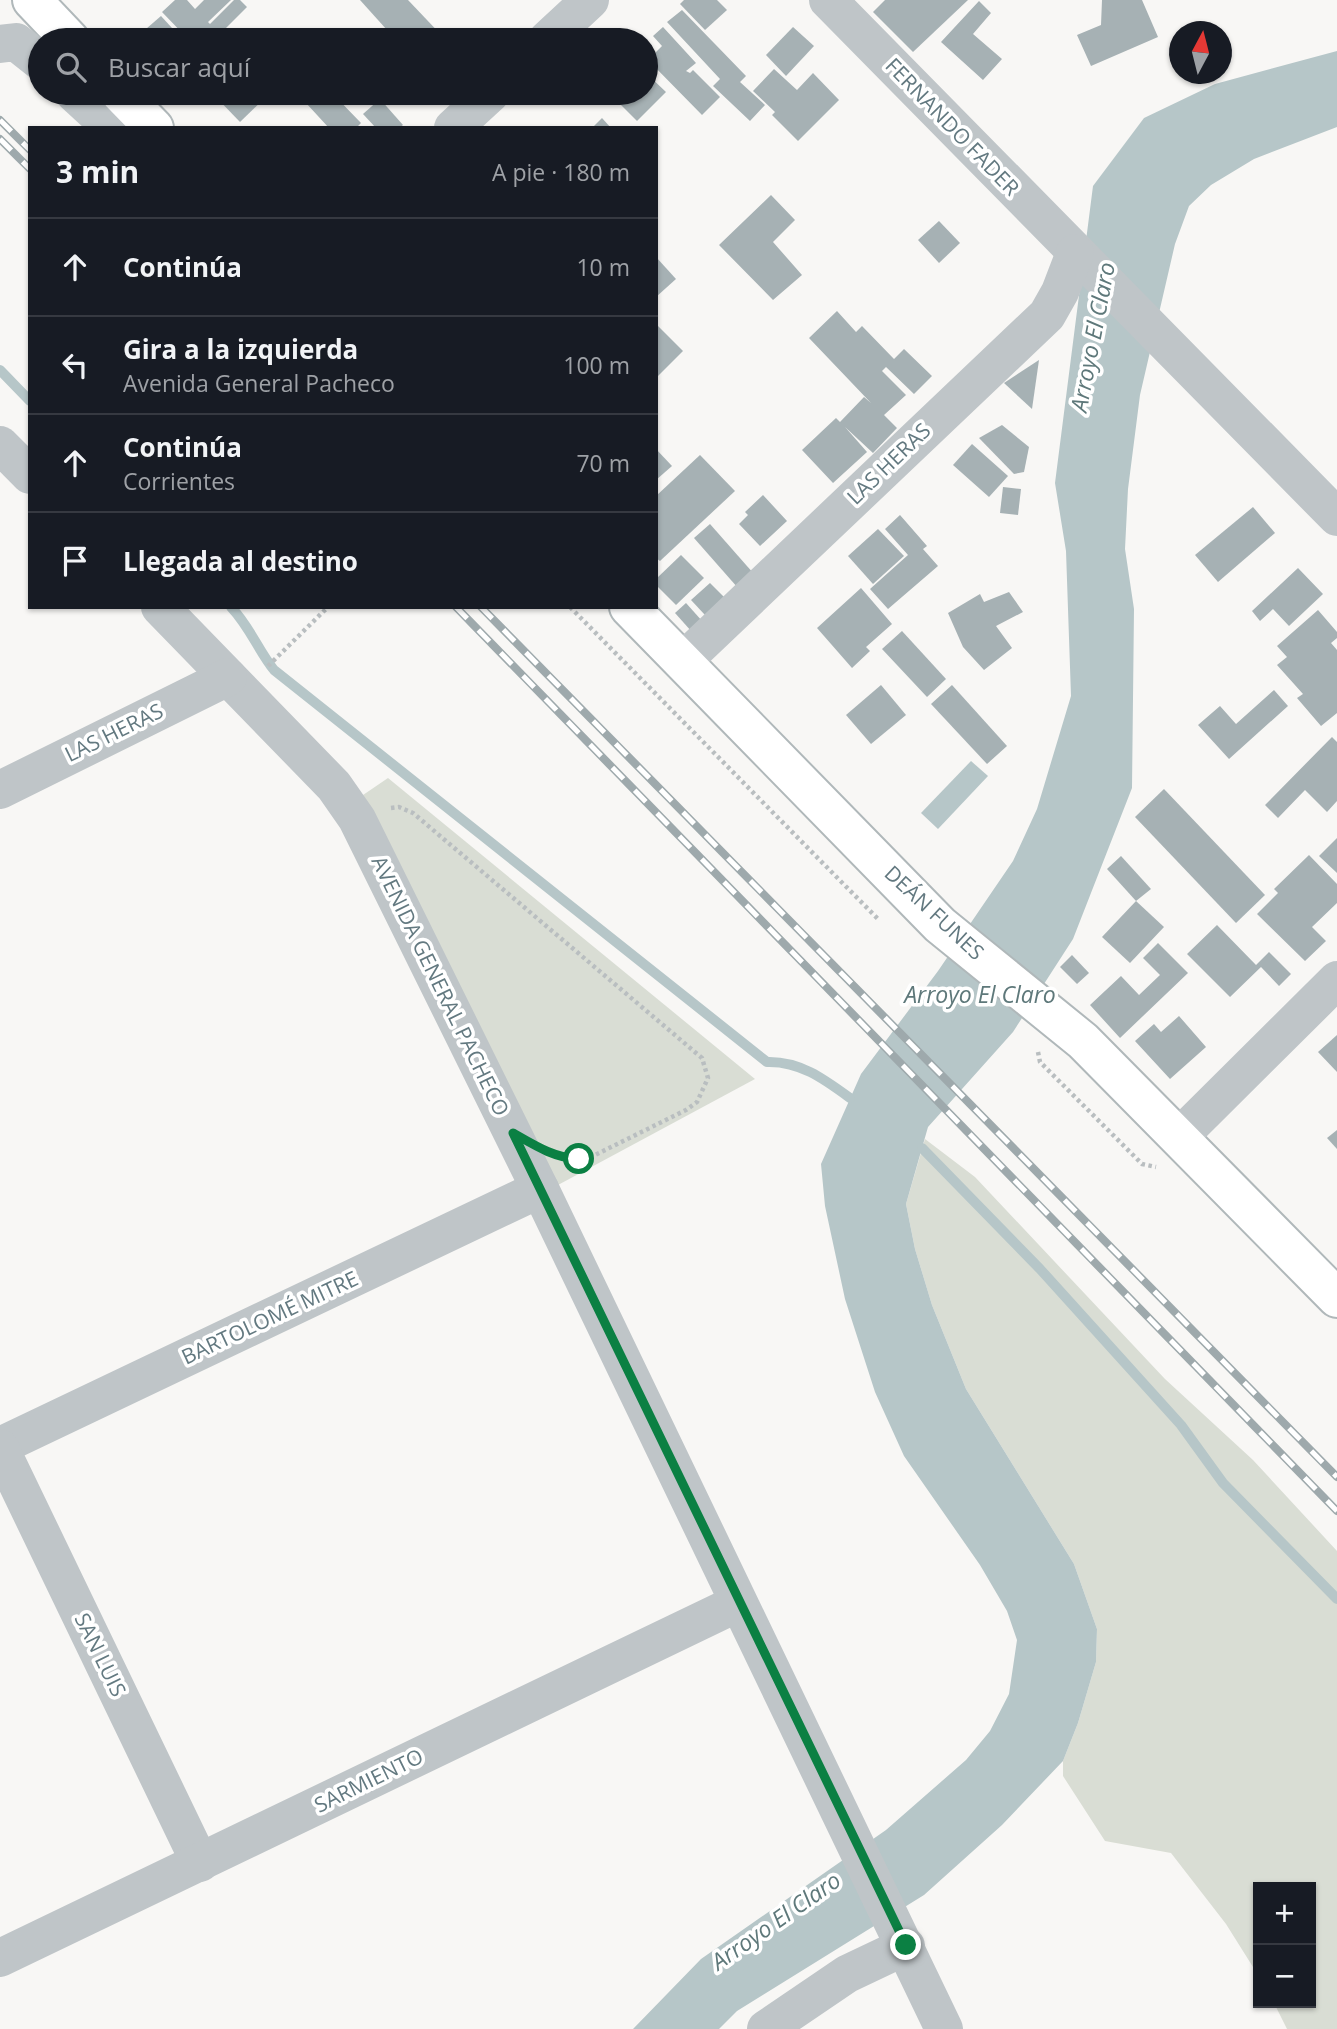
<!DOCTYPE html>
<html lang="es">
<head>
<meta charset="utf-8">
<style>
	:root { --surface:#171b24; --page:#20242c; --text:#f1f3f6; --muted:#9ea1a6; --line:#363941 }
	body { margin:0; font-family:"Open Sans",sans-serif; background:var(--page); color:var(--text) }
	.controls { position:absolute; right:21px; bottom:21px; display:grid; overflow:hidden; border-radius:0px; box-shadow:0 2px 5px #0004 }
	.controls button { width:63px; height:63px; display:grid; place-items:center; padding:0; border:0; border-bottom:2px solid var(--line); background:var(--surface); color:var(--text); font:35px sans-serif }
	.compass { position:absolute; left:1169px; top:21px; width:63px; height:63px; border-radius:50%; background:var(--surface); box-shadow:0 2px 5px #0004; rotate:7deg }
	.stop { position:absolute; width:21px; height:21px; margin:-16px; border:5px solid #0b8043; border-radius:50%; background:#fff }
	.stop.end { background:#0b8043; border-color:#fff; box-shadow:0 2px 7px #0008 }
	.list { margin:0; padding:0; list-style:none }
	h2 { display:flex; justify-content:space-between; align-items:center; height:91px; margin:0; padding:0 28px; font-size:30px }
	h2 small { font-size:23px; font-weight:400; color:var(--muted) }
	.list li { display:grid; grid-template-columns:46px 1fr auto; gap:21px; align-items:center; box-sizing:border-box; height:98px; padding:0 28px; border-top:2px solid var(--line) }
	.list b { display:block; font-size:26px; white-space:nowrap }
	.list p { margin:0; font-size:23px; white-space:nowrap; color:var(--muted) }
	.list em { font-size:23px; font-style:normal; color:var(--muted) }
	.icon { flex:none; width:38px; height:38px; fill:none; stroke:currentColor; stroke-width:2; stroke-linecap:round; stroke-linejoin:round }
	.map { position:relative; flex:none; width:1337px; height:2029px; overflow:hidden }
	.search { position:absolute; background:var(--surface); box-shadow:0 2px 5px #0004; left:28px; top:28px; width:630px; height:77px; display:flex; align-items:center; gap:18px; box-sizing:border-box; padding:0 24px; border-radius:38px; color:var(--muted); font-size:26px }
	.panel { position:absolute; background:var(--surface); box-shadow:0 2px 5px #0004; left:28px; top:126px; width:630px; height:483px; border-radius:0px }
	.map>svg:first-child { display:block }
</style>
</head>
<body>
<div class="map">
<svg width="1337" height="2029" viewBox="0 0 1337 2029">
	<rect width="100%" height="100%" fill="#f8f7f5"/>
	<!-- green -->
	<g fill="#d9ddd4">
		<polygon points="388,778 755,1079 558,1185 363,795"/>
		<polygon points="925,1139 975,1177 1165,1379 1253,1460 1337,1551 1337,2029 1287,2029 1274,2003 1311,2003 1311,1887 1258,1887 1258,1975 1226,1924 1171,1853 1105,1841 1063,1776 1063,1761 1078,1723 1096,1662 1097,1629 1074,1564 966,1389 932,1305 915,1249 906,1204"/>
	</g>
	<!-- water -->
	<g fill="#b6c6c8">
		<polygon points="1337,51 1337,127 1254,159 1211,185 1189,206 1175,244 1140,395 1128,489 1125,549 1134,609 1132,788 1073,939 1013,1032 928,1127 906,1204 915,1249 932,1305 966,1389 1074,1564 1097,1629 1096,1662 1078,1723 1063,1761 1002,1825 924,1895 737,2011 719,2029 633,2029 701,1959 886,1830 966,1760 990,1731 1009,1694 1017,1640 1007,1611 980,1565 904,1456 875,1392 845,1299 825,1206 821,1164 861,1074 938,971 1013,861 1037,809 1071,696 1066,551 1055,483 1093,186 1144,118 1215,84"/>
		<polygon points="971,761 988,776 938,829 921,813"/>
	</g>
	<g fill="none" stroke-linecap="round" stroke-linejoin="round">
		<!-- stream -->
		<g stroke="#b6c6c8" stroke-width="10">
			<polyline points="0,370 30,401"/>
			<path d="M231 607C250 627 258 650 274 670L767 1062C800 1061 824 1079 850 1098"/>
			<polyline points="922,1148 1040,1269 1181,1425 1223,1483 1337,1599"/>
		</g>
	</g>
	<!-- building -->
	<g fill="#a6b1b4">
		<polygon points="175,0 187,0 195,9 204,0 231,0 208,22 210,24 234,0 240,0 247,7 220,34 226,40 189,40 162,12"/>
		<polygon points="360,0 408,0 446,40 396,40"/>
		<polygon points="684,0 717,0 727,10 705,30 680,4"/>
		<polygon points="885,0 968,0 913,52 873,12"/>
		<polygon points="1102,0 1142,0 1158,37 1091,66 1077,35 1101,25"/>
		<polygon points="979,1 991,13 973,34 1002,59 983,80 941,42"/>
		<polygon points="682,10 746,76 740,82 765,105 750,121 713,86 720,79 667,22"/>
		<polygon points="161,16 183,40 144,40 139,35"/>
		<polygon points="663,27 696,63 686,71 690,73 693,70 720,97 702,115 648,60 662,46 653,36"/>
		<polygon points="793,27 814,46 786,76 766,55"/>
		<polygon points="774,69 797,90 813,73 839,100 798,141 772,115 775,112 753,91"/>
		<polygon points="646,73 666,92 637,121 609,93 646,93"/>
		<polygon points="212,93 270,93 240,122"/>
		<polygon points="313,93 332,93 361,123 356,128 329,128 306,103 315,95"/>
		<polygon points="338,93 363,93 350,105"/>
		<polygon points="380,99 403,125 399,128 376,128 363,114"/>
		<polygon points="602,118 611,128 592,128"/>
		<polygon points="771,195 795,220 773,242 802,275 773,300 719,245"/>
		<polygon points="939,221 960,243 939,263 918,240"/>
		<polygon points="656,257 676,279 656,297"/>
		<polygon points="837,311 856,332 862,326 894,359 904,349 932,376 914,394 886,367 882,371 906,395 884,415 897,428 873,453 845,427 867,452 833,483 802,450 836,418 840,422 864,397 871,403 809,338"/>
		<polygon points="656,324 683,351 656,378"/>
		<polygon points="1039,360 1032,409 1004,383"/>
		<polygon points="1002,425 1029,447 1024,472 1014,474 979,438"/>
		<polygon points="972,444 1008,476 989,497 953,465"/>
		<polygon points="656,449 672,466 656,480"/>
		<polygon points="700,455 735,491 660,561 656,558 656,496"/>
		<polygon points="1003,487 1021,489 1018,515 1000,513"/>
		<polygon points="763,495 787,521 760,546 739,524 748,515 745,512"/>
		<polygon points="1253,507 1275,533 1218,582 1195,555"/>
		<polygon points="900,515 927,546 923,549 938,566 888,609 870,589 908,555 885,529"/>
		<polygon points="710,524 754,574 738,588 694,538"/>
		<polygon points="878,529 904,556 873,584 848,556"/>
		<polygon points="681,555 704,578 676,605 656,585 656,579"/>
		<polygon points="1298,568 1323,594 1289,626 1273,609 1260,621 1252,611"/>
		<polygon points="710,583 724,597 705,615 691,600"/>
		<polygon points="861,588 892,624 866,647 870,651 852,668 817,628"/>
		<polygon points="1009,592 1023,612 996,626 1012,648 984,670 963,647 948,613 980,594 984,602"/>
		<polygon points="686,603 703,622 692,632 675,613"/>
		<polygon points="1318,610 1337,632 1337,638 1331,643 1337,650 1337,713 1321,726 1297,698 1303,694 1277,665 1287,657 1277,646"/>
		<polygon points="902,631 946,679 927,697 882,649"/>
		<polygon points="881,685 906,715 871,744 846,715"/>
		<polygon points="952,685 1007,746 987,764 931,704"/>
		<polygon points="1274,690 1288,706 1229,759 1198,725 1220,706 1236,724"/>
		<polygon points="1332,737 1337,742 1337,801 1327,812 1305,790 1278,818 1265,805"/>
		<polygon points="1164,789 1265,895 1236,923 1135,817"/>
		<polygon points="1337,838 1337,873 1319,856"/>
		<polygon points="1309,855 1337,884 1337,903 1312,927 1326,941 1305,961 1257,914 1278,893 1274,889"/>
		<polygon points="1121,856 1151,889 1136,901 1107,869"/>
		<polygon points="1136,901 1164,927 1130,963 1102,937"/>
		<polygon points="1217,925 1256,965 1269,952 1291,974 1279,986 1261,967 1230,997 1187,954"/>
		<polygon points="1158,943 1188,973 1120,1038 1090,1005 1121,976 1139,995 1160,975 1143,958"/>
		<polygon points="1072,955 1089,973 1077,984 1060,967"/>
		<polygon points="1179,1016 1206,1047 1170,1079 1135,1041 1154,1024 1161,1032"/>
		<polygon points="1337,1035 1337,1072 1318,1052"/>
		<polygon points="1337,1130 1337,1149 1327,1138"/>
	</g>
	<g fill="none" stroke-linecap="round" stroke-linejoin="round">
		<!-- major casing -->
		<g stroke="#b0b8ba" stroke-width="42">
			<g id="major">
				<polyline points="32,0 70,40"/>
				<polyline points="120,93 154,128"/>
				<polyline points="629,607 940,925 1083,1041 1337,1298"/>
			</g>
		</g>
		<!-- path -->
		<g stroke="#b9bec0" stroke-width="4.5" stroke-dasharray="3.5 3.5" stroke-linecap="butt">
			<polyline points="570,607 879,920"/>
			<polyline points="268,666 328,607"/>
			<polyline points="391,808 399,807 413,813 702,1058 708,1078 697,1102 686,1110 593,1156 564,1158"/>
			<polyline points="1038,1052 1040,1062 1142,1164 1156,1167"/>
		</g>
		<!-- minor -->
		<g stroke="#bfc5c8" stroke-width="38">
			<polyline points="828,0 1337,517"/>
			<polyline points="547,40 590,0"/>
			<polyline points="0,44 16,42 40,61"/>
			<polyline points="74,93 112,128"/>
			<polyline points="453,128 491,93"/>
			<polyline points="0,445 30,475"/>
			<polyline points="160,607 334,786 357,819 540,1189 944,2029"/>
			<polyline points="683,661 1047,315 1060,292 1075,253"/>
			<polyline points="0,790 228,677"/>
			<polyline points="1179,1137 1337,980"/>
			<polyline points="0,1446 540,1189"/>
			<polyline points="0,1448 200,1863"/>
			<polyline points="0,1958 738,1603"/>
			<polyline points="766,2029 847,1974 906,1946"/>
		</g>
		<!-- major -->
		<use href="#major" stroke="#fff" stroke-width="38"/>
		<!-- rail casing -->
		<g stroke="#9ea9ac" stroke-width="8">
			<g id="rail">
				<polyline points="0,120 30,150"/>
				<polyline points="0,139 30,169"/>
				<polyline points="456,607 1337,1511"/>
				<polyline points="481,607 1337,1477"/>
			</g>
		</g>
		<!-- rail -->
		<use href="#rail" stroke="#fff" stroke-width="5" stroke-dasharray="16" stroke-linecap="butt"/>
	</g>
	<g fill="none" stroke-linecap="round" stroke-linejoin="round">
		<!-- route -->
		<path stroke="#0b8043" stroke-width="9" d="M579 1159C554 1158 534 1145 513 1133L906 1945"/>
	</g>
	<g text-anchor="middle" stroke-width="7" stroke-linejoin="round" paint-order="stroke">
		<!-- street labels -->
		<g font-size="21" fill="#637980" stroke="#fff">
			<text transform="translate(952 127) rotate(46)" y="7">FERNANDO FADER</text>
			<text transform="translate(889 464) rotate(-44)" y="7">LAS HERAS</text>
			<text transform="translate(114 733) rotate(-26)" y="7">LAS HERAS</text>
			<text transform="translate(934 913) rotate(43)" y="7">DEÁN FUNES</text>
			<text transform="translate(440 986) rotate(64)" y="7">AVENIDA GENERAL PACHECO</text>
			<text transform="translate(270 1318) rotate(-25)" y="7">BARTOLOMÉ MITRE</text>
			<text transform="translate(100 1655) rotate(64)" y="7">SAN LUIS</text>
			<text transform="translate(369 1781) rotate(-26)" y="7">SARMIENTO</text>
		</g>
		<!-- water labels -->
		<g font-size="23" font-style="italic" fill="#5e787a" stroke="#fff">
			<text transform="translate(1093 337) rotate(-79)" y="8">Arroyo El Claro</text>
			<text x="980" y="1003">Arroyo El Claro</text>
			<text transform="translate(776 1921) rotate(-35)" y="8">Arroyo El Claro</text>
		</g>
	</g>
</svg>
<div class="controls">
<button>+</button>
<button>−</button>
</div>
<svg class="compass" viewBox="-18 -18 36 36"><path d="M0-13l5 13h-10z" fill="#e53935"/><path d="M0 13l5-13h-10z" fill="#9ea1a6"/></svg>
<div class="stop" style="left:579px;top:1159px"></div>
<div class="stop end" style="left:906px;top:1945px"></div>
<div class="search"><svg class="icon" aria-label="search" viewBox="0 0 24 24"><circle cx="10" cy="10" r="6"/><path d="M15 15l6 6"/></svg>Buscar aquí</div>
<section class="panel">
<h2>3 min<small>A pie · 180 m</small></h2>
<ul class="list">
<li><svg class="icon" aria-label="ahead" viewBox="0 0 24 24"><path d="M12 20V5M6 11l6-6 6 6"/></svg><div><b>Continúa</b></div><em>10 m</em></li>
<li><svg class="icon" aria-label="left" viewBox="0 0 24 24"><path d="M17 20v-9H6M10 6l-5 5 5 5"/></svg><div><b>Gira a la izquierda</b><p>Avenida General Pacheco</p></div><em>100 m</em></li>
<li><svg class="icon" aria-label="ahead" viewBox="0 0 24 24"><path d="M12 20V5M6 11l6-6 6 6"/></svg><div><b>Continúa</b><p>Corrientes</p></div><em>70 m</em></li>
<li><svg class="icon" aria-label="arrive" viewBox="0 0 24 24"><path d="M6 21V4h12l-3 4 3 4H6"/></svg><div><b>Llegada al destino</b></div></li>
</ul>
</section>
</div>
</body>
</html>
